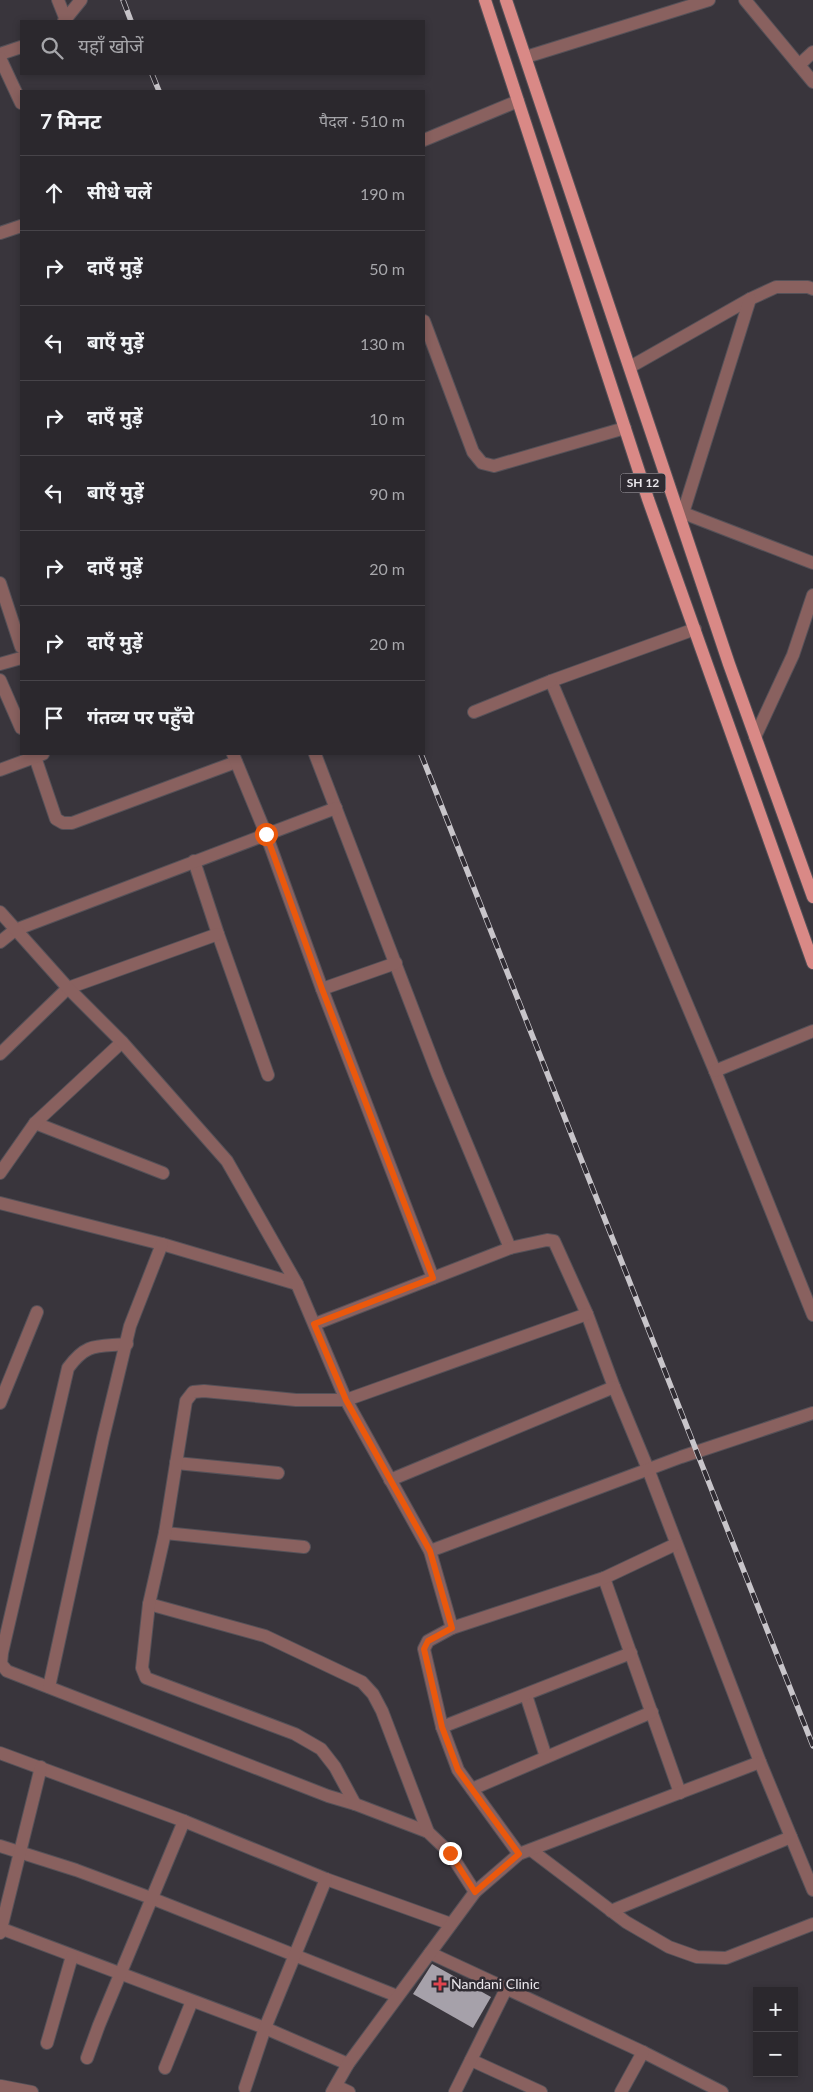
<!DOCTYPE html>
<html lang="hi">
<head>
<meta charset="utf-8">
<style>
	:root { --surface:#2b282d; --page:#373439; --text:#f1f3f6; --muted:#a6a6aa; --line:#474449 }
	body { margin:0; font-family:Lato,"Noto Sans Devanagari",sans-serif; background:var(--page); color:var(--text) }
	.controls { position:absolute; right:15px; bottom:15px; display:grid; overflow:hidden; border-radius:0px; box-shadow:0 2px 8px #0003 }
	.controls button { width:45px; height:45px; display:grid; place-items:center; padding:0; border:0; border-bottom:1px solid var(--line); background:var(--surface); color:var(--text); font:25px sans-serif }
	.stop { position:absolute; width:15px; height:15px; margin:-11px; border:4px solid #ea580c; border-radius:50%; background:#fff }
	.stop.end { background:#ea580c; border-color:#fff; box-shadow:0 1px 5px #0008 }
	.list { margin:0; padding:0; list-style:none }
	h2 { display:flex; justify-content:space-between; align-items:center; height:65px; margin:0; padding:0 20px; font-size:21px }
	h2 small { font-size:16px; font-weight:400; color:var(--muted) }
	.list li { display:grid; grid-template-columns:32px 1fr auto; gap:15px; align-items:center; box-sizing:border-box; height:75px; padding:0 20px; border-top:1px solid var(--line) }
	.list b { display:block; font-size:19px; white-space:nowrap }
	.list em { font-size:16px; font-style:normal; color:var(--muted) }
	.icon { flex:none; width:28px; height:28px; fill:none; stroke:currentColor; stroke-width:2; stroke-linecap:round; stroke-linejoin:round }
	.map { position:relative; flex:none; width:813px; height:2092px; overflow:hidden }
	.search { position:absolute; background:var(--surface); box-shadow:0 2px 8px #0003; left:20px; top:20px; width:405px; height:55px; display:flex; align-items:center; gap:12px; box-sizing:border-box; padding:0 18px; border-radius:0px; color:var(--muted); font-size:19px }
	.panel { position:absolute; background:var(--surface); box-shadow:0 2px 8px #0003; left:20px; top:90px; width:405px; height:665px; border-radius:0px }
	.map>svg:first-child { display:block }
</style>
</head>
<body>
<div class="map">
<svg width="813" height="2092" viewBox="0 0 813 2092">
	<rect width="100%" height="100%" fill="#39353c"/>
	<!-- building -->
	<polygon fill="#a6a1aa" points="432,1964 491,1997 473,2028 413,1994"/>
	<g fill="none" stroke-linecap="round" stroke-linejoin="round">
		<!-- minor casing -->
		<g stroke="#555158" stroke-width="14">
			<g id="minor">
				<polyline points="58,0 66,20"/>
				<polyline points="745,0 813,82"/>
				<polyline points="64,21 81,0"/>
				<polyline points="0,54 21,47"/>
				<polyline points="526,57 709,0"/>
				<polyline points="0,58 21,103"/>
				<polyline points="799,65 813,52"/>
				<polyline points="424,140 518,101"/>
				<polyline points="0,233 21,226"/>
				<polyline points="424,321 473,452 482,463 494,466 625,428"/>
				<polyline points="630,367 750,299 776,287 808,287 813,289"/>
				<polyline points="678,511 813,563"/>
				<polyline points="683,513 750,299"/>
				<polyline points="0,583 21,647"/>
				<polyline points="695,629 551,681 715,1071 813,1315"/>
				<polyline points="0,664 21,658"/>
				<polyline points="0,680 21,728"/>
				<polyline points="474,712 551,681"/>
				<polyline points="755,737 793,655 813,595"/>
				<polyline points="34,754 56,819 63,823 72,823 236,762"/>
				<polyline points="233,754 266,834 322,989 433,1278"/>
				<polyline points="315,754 438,1075 510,1248"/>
				<polyline points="0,770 43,754"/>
				<polyline points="194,861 218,934 268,1075"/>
				<polyline points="0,942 15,930 336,808"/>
				<polyline points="322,989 396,963"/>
				<polyline points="0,1054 68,988 218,934"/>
				<polyline points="715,1071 813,1031"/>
				<polyline points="35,1123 163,1173"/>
				<polyline points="0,1173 35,1123 122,1042"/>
				<polyline points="0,1203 162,1244 297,1284"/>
				<polyline points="315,1324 510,1248 547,1240 554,1241 587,1314 614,1387 648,1469 760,1762"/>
				<path d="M127 1344C97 1347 87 1342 68 1368L2 1653 1 1664 7 1671 328 1796 355 1804 428 1832 450 1853 475 1892"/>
				<polyline points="0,1403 37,1312"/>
				<polyline points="176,1463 278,1473"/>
				<polyline points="390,1480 614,1387"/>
				<polyline points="165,1533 304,1547"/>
				<polyline points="430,1551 681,1457 813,1413"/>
				<polyline points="604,1578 680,1793"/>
				<polyline points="149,1604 265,1636 362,1682 373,1694 382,1711 428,1832"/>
				<polyline points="452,1628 604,1578 676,1544"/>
				<polyline points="49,1687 103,1438 130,1326 162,1244"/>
				<polyline points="526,1695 546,1757"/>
				<polyline points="442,1727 631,1653"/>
				<polyline points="0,1753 184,1821 326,1879 451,1924"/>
				<polyline points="472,1789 652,1712"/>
				<polyline points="355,1804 335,1767 321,1749 295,1734 146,1678 142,1668 149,1604 165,1533 186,1401 193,1392 204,1391 296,1400 346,1400 587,1314"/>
				<polyline points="0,1846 76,1870 151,1898 397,1996"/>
				<polyline points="531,1850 626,1922 669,1947 697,1957 726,1958 813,1924"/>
				<polyline points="611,1911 791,1837"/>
				<polyline points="0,1928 265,2028 348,2064"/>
				<polyline points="0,1933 41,1767"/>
				<polyline points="430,1953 643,2052 722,2092"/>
				<polyline points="47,2043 72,1956"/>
				<polyline points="87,2058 99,2025 184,1821"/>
				<polyline points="471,2060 541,2092"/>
				<polyline points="165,2068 192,2001"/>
				<polyline points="1,2086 32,2092"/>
				<polyline points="336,2086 349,2092"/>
				<polyline points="245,2088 265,2028 326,1879"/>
				<polyline points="332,2092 348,2064 475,1892 519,1854"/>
				<polyline points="455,2092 506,1989"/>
				<polyline points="621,2092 643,2052"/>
			</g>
		</g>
		<!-- tertiary casing -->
		<g stroke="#555158" stroke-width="14">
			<polyline id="tertiary" points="0,912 68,988 122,1042 227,1161 297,1284 346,1400 430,1551 452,1628 428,1641 424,1649 442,1727 458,1770 519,1854 760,1762 813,1890"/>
		</g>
		<!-- primary casing -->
		<g stroke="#555158" stroke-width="14">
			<g id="primary">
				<polyline points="485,0 648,499 813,963"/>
				<polyline points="506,0 729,664 813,897"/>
			</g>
		</g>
		<!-- minor -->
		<use href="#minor" stroke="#89615f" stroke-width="12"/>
		<!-- tertiary -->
		<use href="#tertiary" stroke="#89615f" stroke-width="12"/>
		<!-- primary -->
		<use href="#primary" stroke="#d98986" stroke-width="12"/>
		<!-- rail casing -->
		<g stroke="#c8c5ca" stroke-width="5.5">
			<g id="rail">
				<polyline points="123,0 131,21"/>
				<polyline points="152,74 159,91"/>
				<polyline points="421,754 813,1746"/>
			</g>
		</g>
		<!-- rail -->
		<use href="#rail" stroke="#2f2b32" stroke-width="4" stroke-dasharray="11" stroke-linecap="butt"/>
	</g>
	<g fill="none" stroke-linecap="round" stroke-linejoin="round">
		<!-- route -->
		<polyline stroke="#ea580c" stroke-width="6" points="266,834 322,989 433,1278 314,1324 346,1400 430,1551 452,1628 428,1641 424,1649 442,1727 458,1770 519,1854 475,1892 450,1853"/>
	</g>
	<!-- markers -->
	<path fill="#e0444e" stroke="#2f2b32" stroke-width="2" d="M437.5 1976.5h5v5h5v5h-5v5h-5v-5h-5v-5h5z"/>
	<g text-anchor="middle" stroke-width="5" stroke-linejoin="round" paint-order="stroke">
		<!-- shield labels -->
		<rect fill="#2f2b32" stroke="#b2afb4" stroke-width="1" x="620.5" y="473.5" width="45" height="19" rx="4"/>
		<g font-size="12" font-weight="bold" fill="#eae7ec">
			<text x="643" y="487">SH 12</text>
		</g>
		<!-- poi labels -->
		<g font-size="14" fill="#eae7ec" stroke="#2f2b32" text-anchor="start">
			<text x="451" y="1989">Nandani Clinic</text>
		</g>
	</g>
</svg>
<div class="controls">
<button>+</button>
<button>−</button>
</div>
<div class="stop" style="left:266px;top:834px"></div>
<div class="stop end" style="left:450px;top:1853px"></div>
<div class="search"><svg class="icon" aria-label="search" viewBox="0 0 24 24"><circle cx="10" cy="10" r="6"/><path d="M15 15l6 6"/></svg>यहाँ खोजें</div>
<section class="panel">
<h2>7 मिनट<small>पैदल · 510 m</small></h2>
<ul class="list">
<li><svg class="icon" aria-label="ahead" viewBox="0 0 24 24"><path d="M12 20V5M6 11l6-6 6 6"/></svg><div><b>सीधे चलें</b></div><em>190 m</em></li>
<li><svg class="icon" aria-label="right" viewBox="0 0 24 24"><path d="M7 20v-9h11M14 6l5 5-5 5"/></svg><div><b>दाएँ मुड़ें</b></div><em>50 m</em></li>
<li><svg class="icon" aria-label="left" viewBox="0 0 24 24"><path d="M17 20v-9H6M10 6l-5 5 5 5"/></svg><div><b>बाएँ मुड़ें</b></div><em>130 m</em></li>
<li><svg class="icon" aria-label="right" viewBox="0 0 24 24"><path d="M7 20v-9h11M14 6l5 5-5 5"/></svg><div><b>दाएँ मुड़ें</b></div><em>10 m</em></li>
<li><svg class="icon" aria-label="left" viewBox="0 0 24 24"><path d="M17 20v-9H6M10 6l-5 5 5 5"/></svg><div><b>बाएँ मुड़ें</b></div><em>90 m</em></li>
<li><svg class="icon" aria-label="right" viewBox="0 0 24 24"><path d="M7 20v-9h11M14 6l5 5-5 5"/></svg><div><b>दाएँ मुड़ें</b></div><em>20 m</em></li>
<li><svg class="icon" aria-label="right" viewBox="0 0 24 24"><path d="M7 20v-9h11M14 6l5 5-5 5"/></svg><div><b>दाएँ मुड़ें</b></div><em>20 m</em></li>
<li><svg class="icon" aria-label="arrive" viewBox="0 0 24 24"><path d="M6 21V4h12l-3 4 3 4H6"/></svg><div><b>गंतव्य पर पहुँचे</b></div></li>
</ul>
</section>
</div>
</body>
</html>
